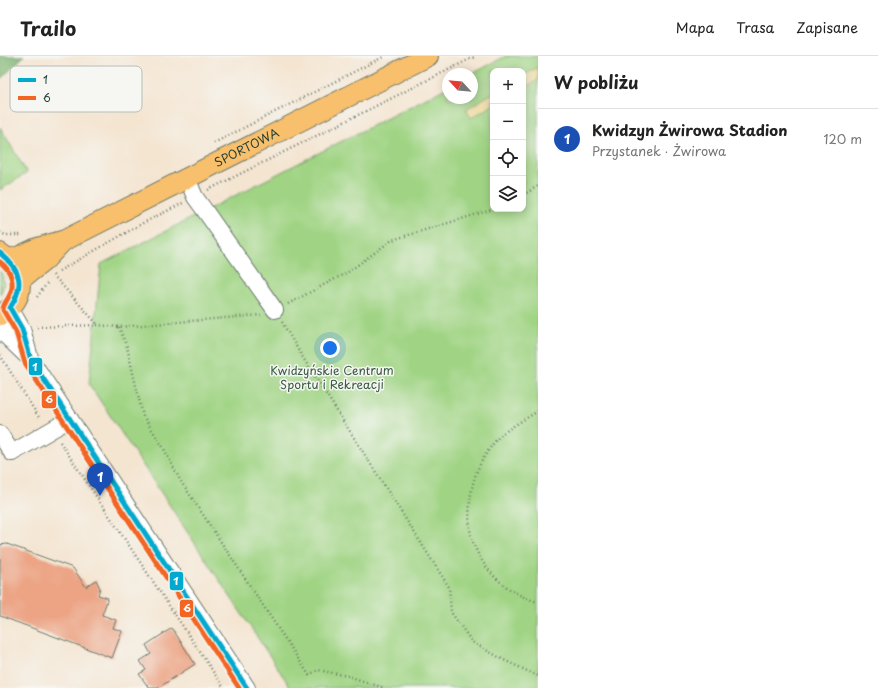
<!DOCTYPE html>
<html lang="pl">
<head>
<meta charset="utf-8">
<style>
	:root { --surface:#fff; --page:#f6f6f6; --text:#222; --muted:#767676; --line:#e0e0e0; --accent:#d1495b }
	body { margin:0; font-family:"Playpen Sans",sans-serif; background:var(--page); color:var(--text) }
	.controls { position:absolute; right:12px; top:12px; display:grid; overflow:hidden; border-radius:8px; box-shadow:0 2px 10px #0003 }
	.controls button { width:36px; height:36px; display:grid; place-items:center; padding:0; border:0; border-bottom:1px solid var(--line); background:var(--surface); color:var(--text); font:20px sans-serif }
	.compass { position:absolute; left:442px; top:12px; width:36px; height:36px; border-radius:50%; background:var(--surface); box-shadow:0 2px 10px #0003; rotate:296deg }
	.you { position:absolute; left:330px; top:292px; width:14px; height:14px; margin:-10px; border:3px solid #fff; border-radius:50%; background:#1a73e8; box-shadow:0 0 0 6px #1a73e833 }
	.badge { display:grid; place-items:center; width:26px; height:26px; border-radius:50%; background:var(--accent); color:#fff; font-size:13px; font-weight:700 }
	.pin { position:absolute; translate:-50% -33px; filter:drop-shadow(0 1px 2px #0008) }
	.pin::after { content:''; position:absolute; top:21px; width:14px; height:12px; background:inherit; clip-path:polygon(0 0,100% 0,50% 100%) }
	.list { margin:0; padding:0; list-style:none }
	h2 { display:flex; justify-content:space-between; align-items:center; height:52px; margin:0; padding:0 16px; font-size:17px }
	h2 small { font-size:13px; font-weight:400; color:var(--muted) }
	.list li { display:grid; grid-template-columns:26px 1fr auto; gap:12px; align-items:center; box-sizing:border-box; height:60px; padding:0 16px; border-top:1px solid var(--line) }
	.list b { display:block; font-size:15px; white-space:nowrap }
	.list p { margin:0; font-size:13px; white-space:nowrap; color:var(--muted) }
	.list em { font-size:13px; font-style:normal; color:var(--muted) }
	.icon { flex:none; width:22px; height:22px; fill:none; stroke:currentColor; stroke-width:2; stroke-linecap:round; stroke-linejoin:round }
	.map { position:relative; flex:none; width:538px; height:632px; overflow:hidden }
	header { display:flex; align-items:center; gap:24px; box-sizing:border-box; height:56px; padding:0 20px; background:var(--surface); border-bottom:1px solid var(--line) }
	header strong { font-size:19px }
	nav { display:flex; gap:22px; margin-inline-start:auto; font-size:14px }
	main { display:flex }
	aside { flex:1; background:var(--surface) }
	.map>svg:first-child { display:block }
</style>
</head>
<body>
<header>
<strong>Trailo</strong>
<nav><a>Mapa</a><a>Trasa</a><a>Zapisane</a></nav>
</header>
<main>
<div class="map">
<svg width="538" height="632" viewBox="0 0 538 632">
	<rect width="100%" height="100%" fill="#f6f6f2"/>
	<filter id="ink" filterUnits="userSpaceOnUse"><feTurbulence type="fractalNoise" baseFrequency=".025" numOctaves="2"/><feDisplacementMap in="SourceGraphic" scale="8" xChannelSelector="R" yChannelSelector="G"/><feConvolveMatrix kernelMatrix="1 2 1 2 8 2 1 2 1" color-interpolation-filters="sRGB"/></filter>
	<filter id="wash" filterUnits="userSpaceOnUse"><feTurbulence type="fractalNoise" baseFrequency=".012" numOctaves="4" result="noise"/><feDisplacementMap in="SourceGraphic" scale="16" xChannelSelector="R" yChannelSelector="G"/><feGaussianBlur stdDeviation="0.9" result="paint"/><feColorMatrix in="noise" values="0 0 0 0 0 0 0 0 0 0 0 0 0 0 0 0 0 1.4 0 .05"/><feComposite in="paint" operator="in"/></filter>
	<g filter="url(#wash)">
		<rect width="100%" height="100%" fill="#f4e5d1"/>
		<!-- green -->
		<g fill="#a0d484" stroke="#60885c" fill-rule="evenodd">
			<path d="M506 0H538V632H291L89 328 101 208 448 31V42H472V18ZM493 15H523V153H493Z"/>
			<polygon points="0,71 27,117 0,134"/>
			<path d="M0 215C5 223 5 230 0 238Z"/>
		</g>
		<!-- forest -->
		<polygon fill="#80b672" stroke="#507a53" points="0,0 24,0 0,24"/>
		<!-- sand -->
		<g fill="#eeda9e" stroke="#868c69">
			<polygon points="538,11 538,24 528,30 523,20"/>
			<polygon points="493,37 493,49 471,62 466,53"/>
		</g>
		<g id="blocks">
			<!-- building -->
			<g fill="#eca485">
				<polygon points="7,488 73,512 86,531 96,524 100,532 98,539 108,542 102,559 116,564 113,572 122,575 112,602 0,560 0,489"/>
				<polygon points="172,572 195,608 158,632 149,632 139,618 146,614 140,605 151,598 146,589"/>
			</g>
		</g>
	</g>
	<g filter="url(#ink)">
		<use href="#blocks" fill-opacity="0" stroke="#6a786b" stroke-width="1"/>
		<g fill="none" stroke-linecap="round" stroke-linejoin="round">
			<!-- minor casing -->
			<g stroke="#6a786b" stroke-width="18">
				<g id="minor">
					<polyline points="187,122 195,141 203,152 275,254"/>
					<polyline points="10,252 22,273 30,302"/>
					<polyline points="0,272 7,281 31,304 247,632"/>
					<polyline points="0,378 12,397 70,363"/>
				</g>
			</g>
			<!-- major casing -->
			<g stroke="#6a786b" stroke-width="22">
				<g id="major">
					<path d="M0 197C25 214 28 243 0 259"/>
					<path id="s1" d="M9 203 20 200 37 192 65 184 428 0"/>
					<polyline points="20,224 44,205 63,185"/>
				</g>
			</g>
			<!-- path -->
			<g stroke="#6a786b" stroke-width="2.5" stroke-dasharray="1 3" stroke-linecap="butt">
				<polyline points="214,87 385,0"/>
				<polyline points="208,134 476,0"/>
				<polyline points="523,139 538,130"/>
				<polyline points="0,176 5,179 21,179"/>
				<polyline points="59,215 143,167 183,147"/>
				<polyline points="53,219 98,269"/>
				<polyline points="37,241 48,226"/>
				<polyline points="288,248 348,216 392,184 494,153"/>
				<polyline points="282,266 300,297 449,531 451,556 472,586 504,604 538,620"/>
				<polyline points="37,271 98,269 119,271 261,259"/>
				<polyline points="119,271 127,291 143,360 163,391 180,424 309,619 318,614 348,620 384,632"/>
				<polyline points="0,299 40,363"/>
				<path d="M538 355C529 361 503 375 497 383 487 395 476 412 473 428 469 444 467 470 473 486 483 515 508 538 538 546"/>
				<polyline points="60,386 224,632"/>
			</g>
			<!-- minor -->
			<use href="#minor" stroke="#fff" stroke-width="16"/>
			<!-- major -->
			<use href="#major" stroke="#f8bf6c" stroke-width="20"/>
			<!-- bus-1 casing -->
			<g stroke="#f6f6f2" stroke-width="8">
				<path id="bus-1" d="M0 197C21 214 25 229 10 252L22 273 31 304 247 632"/>
			</g>
			<!-- bus-2 casing -->
			<g stroke="#f6f6f2" stroke-width="8">
				<path id="bus-2" d="M0 206C12 215 16 229 8 242 6 246 3 249 3 254L16 276 25 307 239 632"/>
			</g>
			<!-- bus-1 -->
			<use href="#bus-1" stroke="#00a9ce" stroke-width="5"/>
			<!-- bus-2 -->
			<use href="#bus-2" stroke="#f26522" stroke-width="5"/>
		</g>
	</g>
	<g text-anchor="middle" stroke-width="3" stroke-linejoin="round" paint-order="stroke">
		<!-- street labels -->
		<g font-size="12" fill="#1f3d34" stroke="#f6f6f2">
			<text dy="4" stroke="none"><textPath href="#s1" startOffset="263">SPORTOWA</textPath></text>
		</g>
		<!-- park labels -->
		<g font-size="12" fill="#395b44" stroke="#f6f6f2">
			<text x="332" y="319">Kwidzyńskie Centrum<tspan x="332" dy="14">Sportu i Rekreacji</tspan></text>
		</g>
	</g>
	<!-- legend -->
	<rect x="10" y="10" width="132" height="46" rx="6" fill="#f6f6f2" stroke="#b6beb9" stroke-width="1"/>
	<rect x="18" y="22" width="18" height="4" fill="#00a9ce"/>
	<rect x="18" y="40" width="18" height="4" fill="#f26522"/>
	<g font-size="11" fill="#1f3d34">
		<text x="43" y="28">1</text>
		<text x="43" y="46">6</text>
	</g>
	<g stroke="#f6f6f2" stroke-width="1.5">
		<rect x="28" y="301" width="15" height="19" rx="4" fill="#00a9ce"/>
		<rect x="41" y="334" width="16" height="19" rx="4" fill="#f26522"/>
		<rect x="169" y="515" width="15" height="20" rx="4" fill="#00a9ce"/>
		<rect x="179" y="543" width="15" height="19" rx="4" fill="#f26522"/>
	</g>
	<g font-size="11" text-anchor="middle" font-weight="bold" fill="#fff">
		<text x="35" y="315">1</text>
		<text x="49" y="347">6</text>
		<text x="176" y="529">1</text>
		<text x="187" y="556">6</text>
	</g>
</svg>
<div class="controls">
<button>+</button>
<button>−</button>
<button><svg class="icon" aria-label="locate" viewBox="0 0 24 24"><circle cx="12" cy="12" r="6"/><path d="M12 2v4M12 18v4M2 12h4M18 12h4"/></svg></button>
<button><svg class="icon" aria-label="layers" viewBox="0 0 24 24"><path d="M12 4l9 5-9 5-9-5zM3 14l9 5 9-5"/></svg></button>
</div>
<svg class="compass" viewBox="-18 -18 36 36"><path d="M0-13l5 13h-10z" fill="#e53935"/><path d="M0 13l5-13h-10z" fill="#767676"/></svg>
<div class="you"></div>
<div class="pin badge" style="left:100px;top:440px;background:#1a4fb4">1</div>
</div>
<aside>
<h2>W pobliżu<small></small></h2>
<ul class="list">
<li><span class="badge" style="background:#1a4fb4">1</span><div><b>Kwidzyn Żwirowa Stadion</b><p>Przystanek · Żwirowa</p></div><em>120 m</em></li>
</ul>
</aside>
</main>
</body>
</html>
